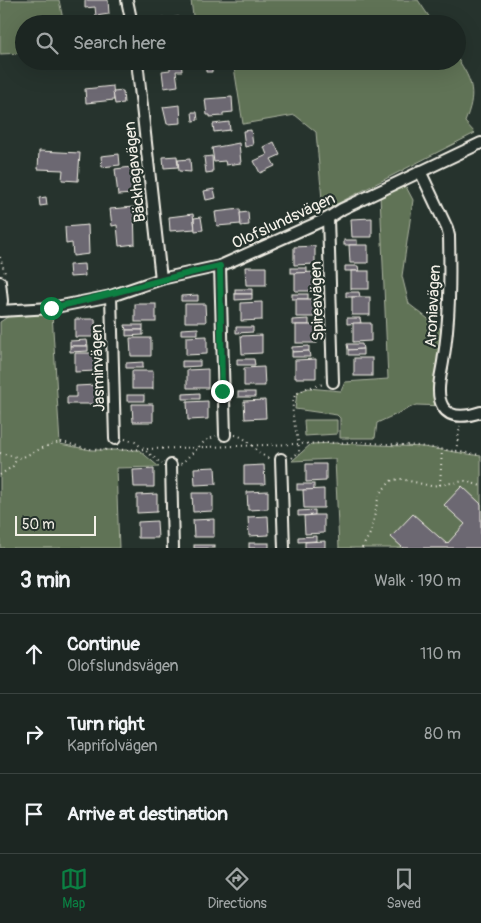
<!DOCTYPE html>
<html lang="en">
<head>
<meta charset="utf-8">
<style>
	:root { --surface:#1c2622; --page:#252e2a; --text:#f1f3f6; --muted:#a0a5a5; --line:#3a4340; --accent:#0b8043 }
	body { margin:0; font-family:Pangolin,sans-serif; background:var(--page); color:var(--text) }
	.scale { position:absolute; left:15px; bottom:12px; width:81px; box-sizing:border-box; padding-left:5px; border:2px solid #f4f1e8; border-top:0; font-size:14px; line-height:18px; white-space:nowrap; color:#f4f1e8; -webkit-text-stroke:4px #26332d; paint-order:stroke }
	.stop { position:absolute; width:15px; height:15px; margin:-11px; border:4px solid #0b8043; border-radius:50%; background:#fff }
	.stop.end { background:#0b8043; border-color:#fff; box-shadow:0 1px 5px #0008 }
	.list { margin:0; padding:0; list-style:none }
	h2 { display:flex; justify-content:space-between; align-items:center; height:65px; margin:0; padding:0 20px; font-size:21px }
	h2 small { font-size:16px; font-weight:400; color:var(--muted) }
	.list li { display:grid; grid-template-columns:32px 1fr auto; gap:15px; align-items:center; box-sizing:border-box; height:80px; padding:0 20px; border-top:1px solid var(--line) }
	.list b { display:block; font-size:19px; white-space:nowrap }
	.list p { margin:0; font-size:16px; white-space:nowrap; color:var(--muted) }
	.list em { font-size:16px; font-style:normal; color:var(--muted) }
	.icon { flex:none; width:28px; height:28px; fill:none; stroke:currentColor; stroke-width:2; stroke-linecap:round; stroke-linejoin:round }
	.map { position:relative; flex:none; width:481px; height:548px; overflow:hidden }
	.search { position:absolute; background:var(--surface); box-shadow:0 5px 20px #0002; left:15px; right:15px; top:15px; height:55px; display:flex; align-items:center; gap:12px; box-sizing:border-box; padding:0 18px; border-radius:28px; color:var(--muted); font-size:19px }
	.sheet { height:305px; background:var(--surface) }
	nav { display:flex; justify-content:space-around; align-items:center; box-sizing:border-box; height:70px; border-top:1px solid var(--line); background:var(--surface); font-size:14px; color:var(--muted) }
	nav a { display:grid; justify-items:center; gap:2px }
	nav .on { color:var(--accent) }
	.map>svg:first-child { display:block }
</style>
</head>
<body>
<div class="map">
<svg width="481" height="548" viewBox="0 0 481 548">
	<rect width="100%" height="100%" fill="#26332d"/>
	<filter id="ink" filterUnits="userSpaceOnUse"><feTurbulence type="fractalNoise" baseFrequency=".02" numOctaves="2"/><feDisplacementMap in="SourceGraphic" scale="10" xChannelSelector="R" yChannelSelector="G"/><feConvolveMatrix kernelMatrix="1 2 1 2 8 2 1 2 1" color-interpolation-filters="sRGB"/></filter>
	<g filter="url(#ink)">
		<!-- green -->
		<g fill="#617356" stroke="#aab29f">
			<polygon points="0,0 59,0 64,24 24,24 24,53 0,54"/>
			<polygon points="191,0 418,0 434,24 194,24"/>
			<path d="M457 58C474 83 476 94 465 122L475 133 323 211 316 132 295 115 243 124 233 61H457Z"/>
			<polygon points="403,181 413,200 402,276 409,304 441,329 446,343 444,406 416,405 377,423 375,438 340,438 340,418 337,415 295,409 297,393 308,388 341,391 345,382 388,379 380,195"/>
			<polygon points="52,313 60,444 91,450 139,450 159,467 116,468 119,548 0,548 0,322 9,316"/>
			<polygon points="304,420 337,420 337,434 305,436"/>
			<polygon points="335,443 423,447 481,456 481,548 339,548 335,459 292,461 311,444"/>
		</g>
		<!-- building -->
		<g fill="#6c6772" stroke="#f4f1e8">
			<polygon points="85,0 108,0 109,14 96,16 95,7 85,8"/>
			<polygon points="179,17 179,24 157,24 156,19"/>
			<polygon points="105,61 119,61 119,66 105,67"/>
			<polygon points="181,61 182,71 176,71 178,86 164,88 162,71 170,70 170,62"/>
			<polygon points="212,66 212,72 206,72 206,67"/>
			<polygon points="113,86 114,100 86,103 85,89"/>
			<polygon points="123,91 124,103 115,104 113,92"/>
			<polygon points="232,97 233,112 223,113 223,116 210,117 210,115 207,115 205,99"/>
			<polygon points="180,105 181,123 167,124 163,107"/>
			<polygon points="192,112 197,112 198,120 193,121"/>
			<polygon points="229,122 230,130 214,132 213,124"/>
			<polygon points="251,130 253,145 245,147 243,131"/>
			<polygon points="274,142 280,155 271,159 275,166 260,173 254,161 267,155 264,147"/>
			<polygon points="239,143 241,163 226,165 225,161 214,162 212,148"/>
			<polygon points="39,151 80,153 78,181 62,180 63,170 38,169"/>
			<polygon points="119,154 120,165 102,167 101,156"/>
			<polygon points="177,156 178,167 164,168 163,157"/>
			<polygon points="212,156 213,172 206,173 204,157"/>
			<polygon points="190,159 191,172 179,171 178,160"/>
			<polygon points="132,167 134,194 118,195 115,169"/>
			<polygon points="214,189 216,198 206,200 204,191"/>
			<polygon points="46,197 47,205 40,206 39,198"/>
			<polygon points="134,207 135,244 119,246 117,225 112,226 110,209"/>
			<polygon points="240,209 241,224 217,226 215,212"/>
			<polygon points="248,212 249,225 241,226 240,213"/>
			<polygon points="193,214 195,229 170,231 169,217"/>
			<polygon points="201,217 203,230 195,231 194,218"/>
			<polygon points="372,218 372,237 352,237 351,219"/>
			<polygon points="88,225 89,254 73,256 72,243 66,244 65,227"/>
			<rect x="344" y="240" width="13" height="5"/>
			<polygon points="349,245 368,245 368,263 350,263"/>
			<polygon points="315,246 315,264 294,265 294,247"/>
			<polygon points="84,264 85,276 70,277 69,265"/>
			<polygon points="345,266 358,266 359,271 345,271"/>
			<polygon points="245,267 266,267 266,285 246,285"/>
			<rect x="291" y="268" width="16" height="5"/>
			<rect x="351" y="271" width="18" height="18"/>
			<polygon points="315,272 316,291 295,291 295,273"/>
			<rect x="235" y="289" width="17" height="5"/>
			<polygon points="346,292 359,292 360,297 346,297"/>
			<polygon points="235,294 252,294 252,299 235,300"/>
			<rect x="292" y="294" width="16" height="5"/>
			<polygon points="198,295 198,301 181,301 181,296"/>
			<rect x="352" y="297" width="18" height="18"/>
			<polygon points="296,299 316,299 317,317 296,317"/>
			<polygon points="262,302 262,320 241,321 241,303"/>
			<rect x="135" y="304" width="21" height="18"/>
			<polygon points="185,304 205,304 206,322 185,322"/>
			<polygon points="347,318 360,318 361,323 347,324"/>
			<polygon points="75,319 95,319 96,337 75,337"/>
			<polygon points="309,319 309,325 292,325 292,320"/>
			<polygon points="353,323 371,323 371,341 353,342"/>
			<polygon points="125,325 143,325 143,330 126,330"/>
			<rect x="296" y="325" width="21" height="18"/>
			<polygon points="236,327 253,327 253,332 236,333"/>
			<polygon points="198,328 198,334 181,334 181,329"/>
			<polygon points="126,330 143,330 143,335 126,336"/>
			<polygon points="262,335 262,353 242,354 241,336"/>
			<polygon points="207,336 207,354 186,355 186,337"/>
			<polygon points="130,338 151,338 151,356 131,356"/>
			<polygon points="87,340 88,346 70,346 70,341"/>
			<polygon points="347,344 362,344 363,349 348,350"/>
			<polygon points="70,346 88,346 88,351 70,352"/>
			<polygon points="309,346 309,351 292,352 292,347"/>
			<polygon points="363,349 363,355 348,355 348,350"/>
			<polygon points="309,351 310,357 292,357 292,352"/>
			<polygon points="75,353 95,353 96,371 75,372"/>
			<rect x="354" y="358" width="18" height="18"/>
			<polygon points="237,359 254,359 255,365 237,365"/>
			<polygon points="316,359 316,378 295,378 295,360"/>
			<polygon points="182,361 200,361 200,366 182,367"/>
			<polygon points="143,362 143,368 126,368 126,363"/>
			<polygon points="264,367 265,386 244,386 244,368"/>
			<polygon points="208,369 208,388 187,388 187,370"/>
			<rect x="132" y="371" width="21" height="18"/>
			<polygon points="96,385 97,404 67,404 67,397 76,397 76,386"/>
			<rect x="238" y="392" width="17" height="5"/>
			<polygon points="200,393 200,399 183,399 183,394"/>
			<rect x="127" y="395" width="17" height="6"/>
			<polygon points="265,400 266,418 245,419 244,401"/>
			<polygon points="208,401 208,419 188,420 187,402"/>
			<polygon points="132,404 153,404 153,422 133,422"/>
			<polygon points="306,464 326,464 326,481 306,482"/>
			<polygon points="264,465 265,484 244,484 244,466"/>
			<polygon points="215,467 216,484 195,485 194,468"/>
			<polygon points="154,469 154,487 134,487 133,470"/>
			<rect x="297" y="484" width="17" height="6"/>
			<polygon points="462,486 481,504 481,548 403,548 391,537 413,514 447,544 465,524 444,505"/>
			<polygon points="324,489 324,508 304,508 303,490"/>
			<polygon points="268,491 268,509 248,510 247,492"/>
			<polygon points="192,493 213,493 213,511 193,512"/>
			<polygon points="157,494 157,512 137,513 137,495"/>
			<polygon points="315,510 315,515 298,516 298,511"/>
			<polygon points="315,515 324,515 324,533 305,534 304,516"/>
			<polygon points="268,516 269,535 249,536 248,517"/>
			<polygon points="214,519 214,537 194,537 193,520"/>
			<polygon points="157,521 158,538 138,538 138,522"/>
			<polygon points="316,536 316,541 298,542 298,537"/>
			<polygon points="325,541 325,548 305,548 305,542"/>
			<rect x="249" y="543" width="20" height="5"/>
			<rect x="194" y="545" width="21" height="3"/>
		</g>
		<g fill="none" stroke-linecap="round" stroke-linejoin="round">
			<!-- street casing -->
			<g stroke="#f4f1e8" stroke-width="14">
				<g id="street">
					<polyline points="127,0 132,24"/>
					<polyline points="137,61 161,279"/>
					<path d="M420 171 447 228 449 236C450 279 450 320 443 362 441 375 435 394 443 407 451 420 469 416 481 412"/>
					<polyline points="328,218 333,382"/>
					<polyline points="220,266 225,435"/>
					<polyline points="0,282 2,301 0,310"/>
					<polyline points="111,296 115,439"/>
					<polyline points="0,311 51,308 111,296 161,279 220,266 328,218 342,209 481,143"/>
					<polyline points="281,459 284,548"/>
					<polyline points="171,465 173,548"/>
				</g>
			</g>
			<!-- path -->
			<g stroke="#f4f1e8" stroke-width="2" stroke-dasharray="1 4" stroke-linecap="butt">
				<polyline points="0,257 5,273"/>
				<path d="M235 435C251 438 256 456 272 459"/>
				<polyline points="125,439 135,442 162,464"/>
				<polyline points="117,450 356,442 419,446 481,455"/>
				<polyline points="456,451 460,426"/>
				<polyline points="0,453 21,458 51,444 62,442 89,449 112,450"/>
				<path d="M292 458 299 452C299 433 288 415 295 395L307 388 324 384"/>
				<polyline points="181,464 205,441 216,436"/>
				<polyline points="0,475 13,466 17,458"/>
				<polyline points="440,485 442,450"/>
				<polyline points="362,548 371,532 379,494 392,480 401,479 431,486 465,481 481,486"/>
			</g>
			<!-- street -->
			<use href="#street" stroke="#26332d" stroke-width="10"/>
		</g>
	</g>
	<g fill="none" stroke-linecap="round" stroke-linejoin="round" filter="url(#ink)">
		<!-- route -->
		<path stroke="#0b8043" stroke-width="6" d="M51 308C108 296 163 278 220 266L222 391"/>
	</g>
	<g text-anchor="middle" stroke-width="4.5" stroke-linejoin="round" paint-order="stroke">
		<!-- street labels -->
		<g font-size="16" fill="#f4f1e8" stroke="#26332d">
			<text transform="translate(134 172) rotate(-96)" y="6">Bäckhagavägen</text>
			<text transform="translate(283 220) rotate(-25)" y="6">Olofslundsvägen</text>
			<text transform="translate(316 301) rotate(-92)" y="6">Spireavägen</text>
			<text transform="translate(432 306) rotate(-87)" y="6">Aroniavägen</text>
			<text transform="translate(97 368) rotate(-92)" y="6">Jasminvägen</text>
		</g>
	</g>
</svg>
<div class="scale">50 m</div>
<div class="stop" style="left:51px;top:308px"></div>
<div class="stop end" style="left:222px;top:391px"></div>
<div class="search"><svg class="icon" aria-label="search" viewBox="0 0 24 24"><circle cx="10" cy="10" r="6"/><path d="M15 15l6 6"/></svg>Search here</div>
</div>
<section class="sheet">
<h2>3 min<small>Walk · 190 m</small></h2>
<ul class="list">
<li><svg class="icon" aria-label="ahead" viewBox="0 0 24 24"><path d="M12 20V5M6 11l6-6 6 6"/></svg><div><b>Continue</b><p>Olofslundsvägen</p></div><em>110 m</em></li>
<li><svg class="icon" aria-label="right" viewBox="0 0 24 24"><path d="M7 20v-9h11M14 6l5 5-5 5"/></svg><div><b>Turn right</b><p>Kaprifolvägen</p></div><em>80 m</em></li>
<li><svg class="icon" aria-label="arrive" viewBox="0 0 24 24"><path d="M6 21V4h12l-3 4 3 4H6"/></svg><div><b>Arrive at destination</b></div></li>
</ul>
</section>
<nav>
<a class="on"><svg class="icon" aria-label="map" viewBox="0 0 24 24"><path d="M3 6l6-2 6 2 6-2v14l-6 2-6-2-6 2zM9 4v14M15 6v14"/></svg>Map</a>
<a><svg class="icon" aria-label="directions" viewBox="0 0 24 24"><path d="M12 3l9 9-9 9-9-9zM9 14v-3h6M13 9l2 2-2 2"/></svg>Directions</a>
<a><svg class="icon" aria-label="saved" viewBox="0 0 24 24"><path d="M7 4h10v16l-5-4-5 4z"/></svg>Saved</a>
</nav>
</body>
</html>
